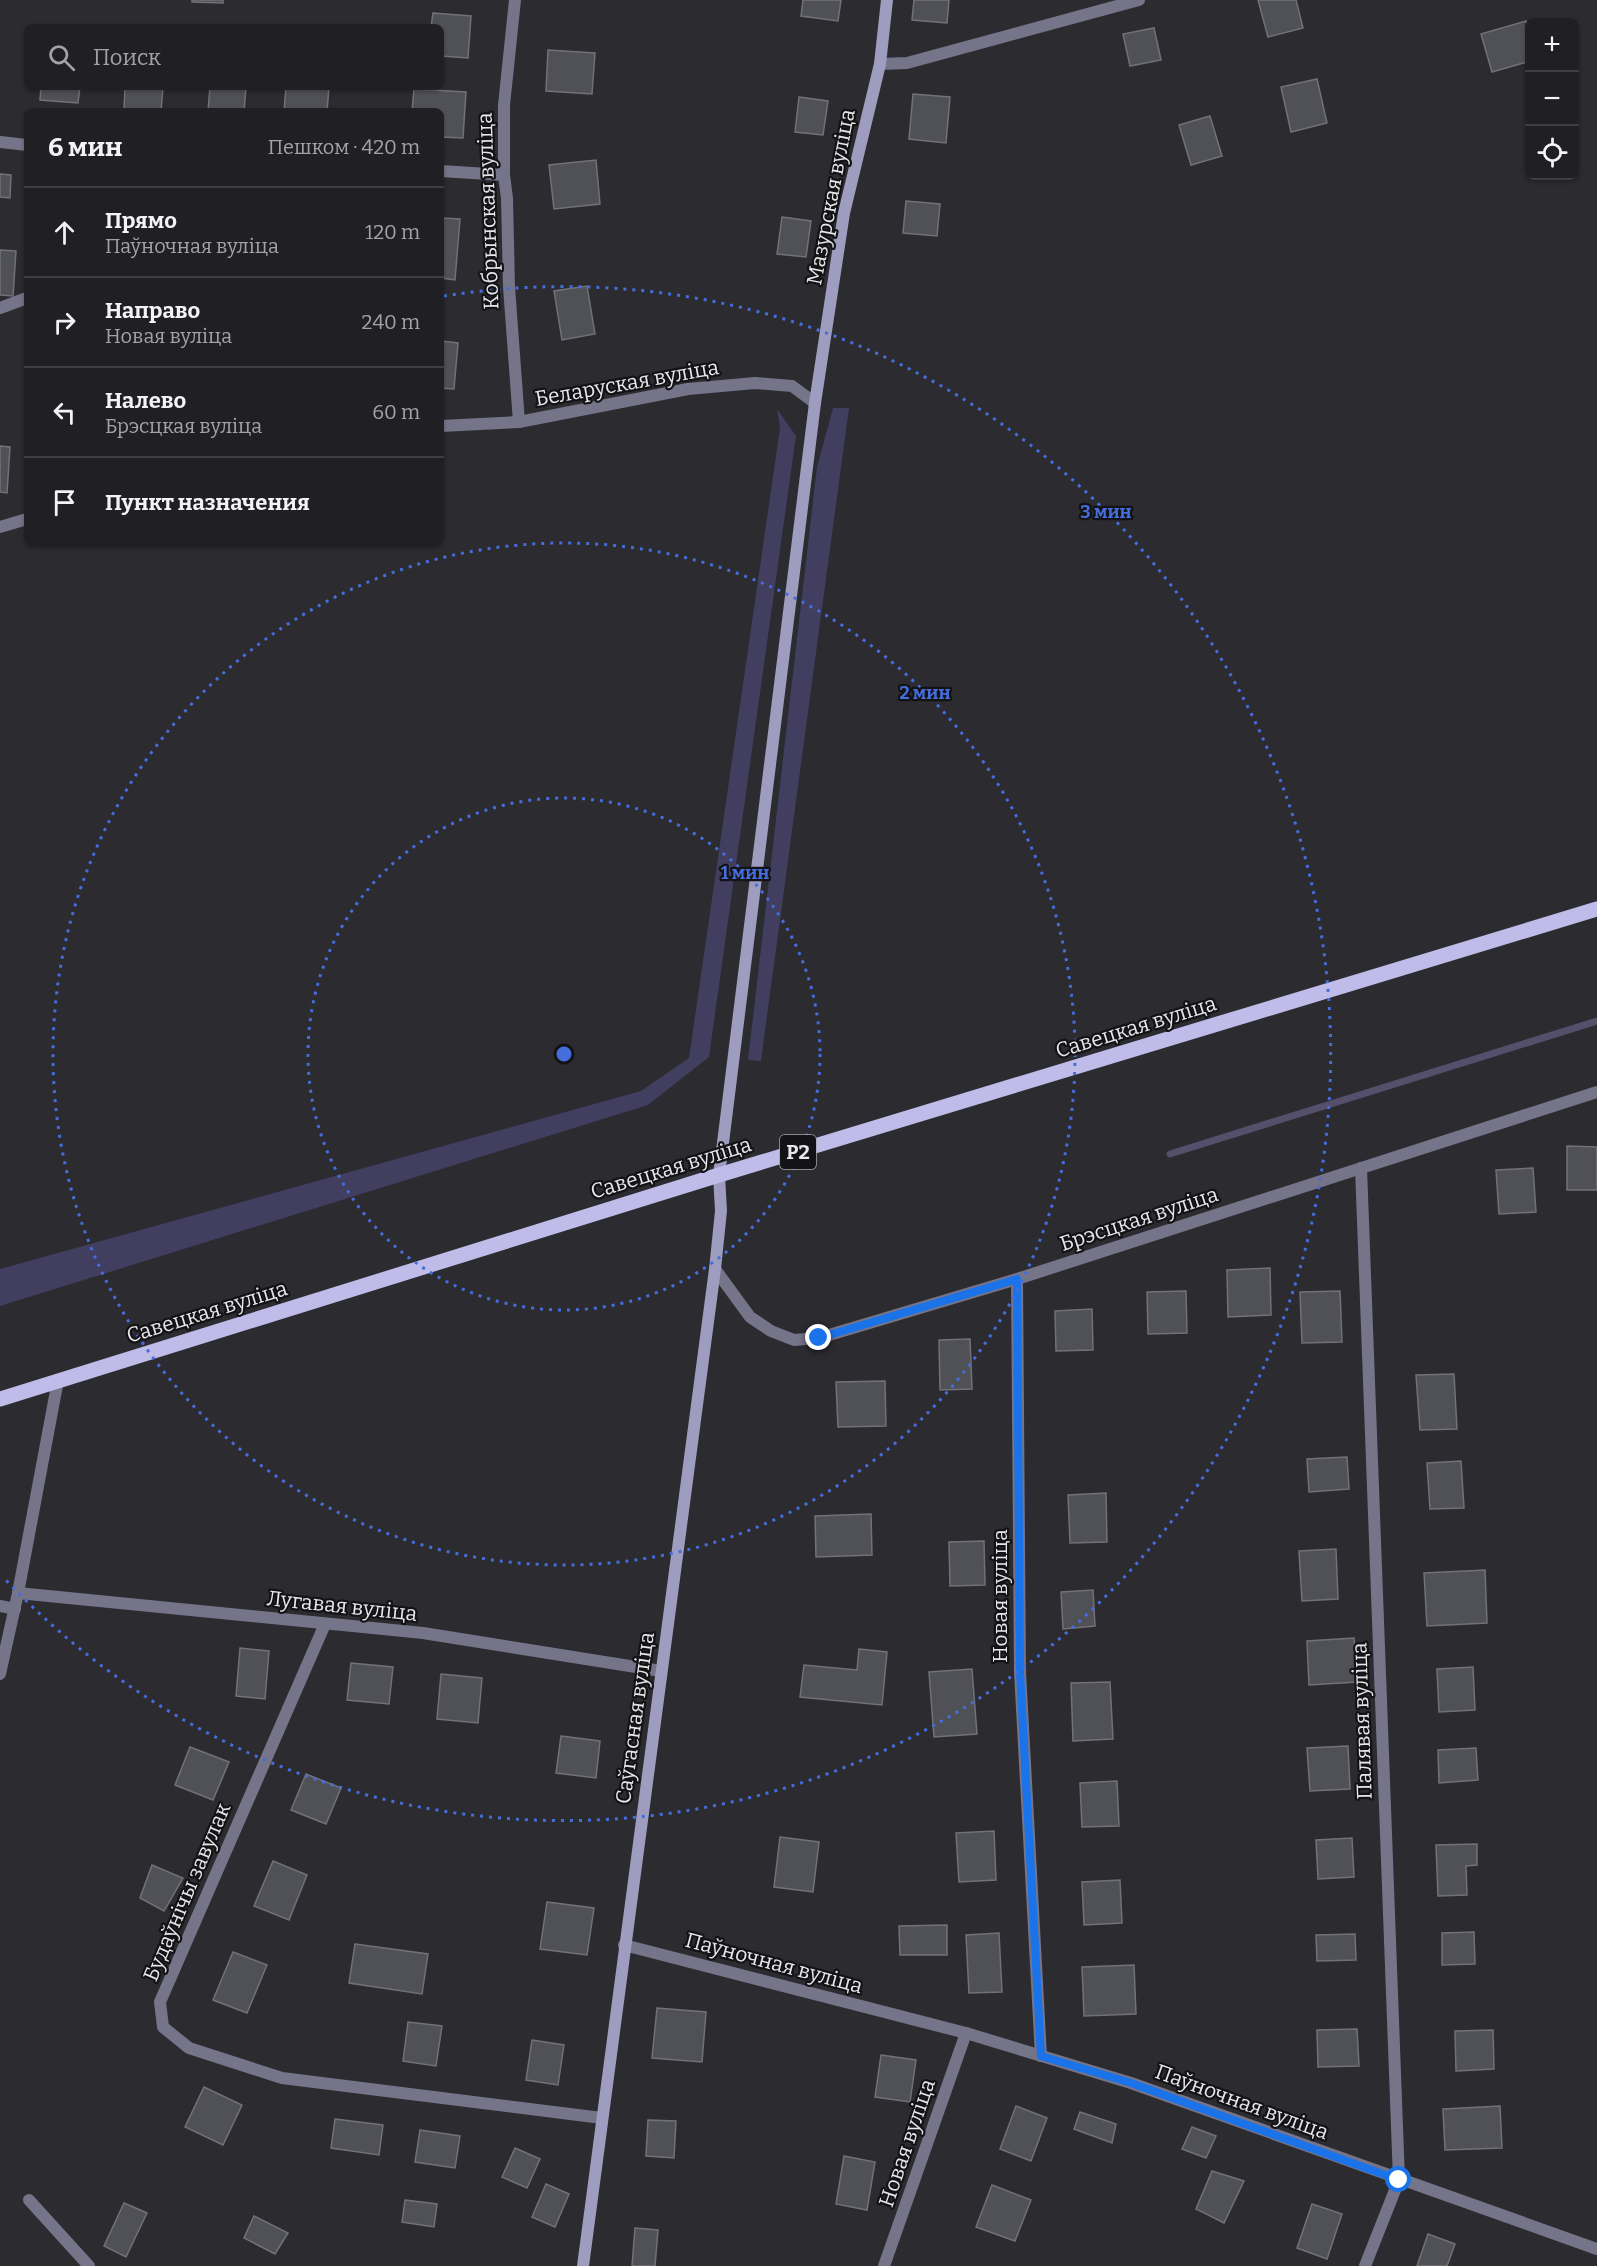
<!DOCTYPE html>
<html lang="ru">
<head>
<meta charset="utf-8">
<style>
	:root { --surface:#202024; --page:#28282c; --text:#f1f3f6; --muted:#a2a3a6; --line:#3d3e41 }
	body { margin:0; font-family:Bitter,serif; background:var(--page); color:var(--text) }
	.controls { position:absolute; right:18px; top:18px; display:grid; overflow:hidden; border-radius:9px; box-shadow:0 2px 4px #0004 }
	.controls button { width:54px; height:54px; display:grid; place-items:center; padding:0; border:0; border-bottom:2px solid var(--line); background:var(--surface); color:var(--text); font:30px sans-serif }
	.stop { position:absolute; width:18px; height:18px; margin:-14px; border:4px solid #1a73e8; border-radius:50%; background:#fff }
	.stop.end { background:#1a73e8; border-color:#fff; box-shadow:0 2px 6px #0008 }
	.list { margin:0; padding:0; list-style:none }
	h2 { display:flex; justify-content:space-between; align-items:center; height:78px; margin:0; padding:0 24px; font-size:26px }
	h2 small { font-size:20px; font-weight:400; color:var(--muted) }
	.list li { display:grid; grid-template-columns:39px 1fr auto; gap:18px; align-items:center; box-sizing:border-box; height:90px; padding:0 24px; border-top:2px solid var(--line) }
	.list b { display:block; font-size:22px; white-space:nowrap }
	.list p { margin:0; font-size:20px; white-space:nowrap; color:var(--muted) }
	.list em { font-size:20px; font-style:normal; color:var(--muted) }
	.icon { flex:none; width:33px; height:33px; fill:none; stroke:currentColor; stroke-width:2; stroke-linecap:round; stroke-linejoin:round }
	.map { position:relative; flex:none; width:1597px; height:2266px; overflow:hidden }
	.search { position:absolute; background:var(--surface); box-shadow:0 2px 4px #0004; left:24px; top:24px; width:420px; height:66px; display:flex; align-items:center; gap:15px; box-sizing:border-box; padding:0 21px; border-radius:9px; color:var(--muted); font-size:22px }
	.panel { position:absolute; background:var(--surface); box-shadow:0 2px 4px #0004; left:24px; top:108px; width:420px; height:438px; border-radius:9px }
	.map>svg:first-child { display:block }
</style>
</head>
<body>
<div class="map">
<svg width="1597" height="2266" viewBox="0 0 1597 2266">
	<rect width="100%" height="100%" fill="#2b2b30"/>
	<!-- green -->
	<g fill="#413e5f">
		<polygon points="833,408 849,408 761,1061 748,1060 817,467"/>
		<polygon points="777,409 796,436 709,1057 648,1105 0,1306 0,1269 641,1091 689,1058 780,428"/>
	</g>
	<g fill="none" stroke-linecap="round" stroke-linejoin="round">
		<!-- stream -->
		<polyline stroke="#554f6c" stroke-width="7" points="1170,1154 1597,1021"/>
	</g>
	<!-- building -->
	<g fill="#505057" stroke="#727178" stroke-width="1.5">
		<polygon points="192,0 223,0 223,3 192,2"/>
		<polygon points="803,0 841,0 838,21 801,16"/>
		<polygon points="914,0 949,0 947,23 912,20"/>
		<polygon points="1258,0 1296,0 1303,28 1268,37"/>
		<polygon points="433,13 471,16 468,58 441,56 441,27 431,27"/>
		<polygon points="1526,21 1530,34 1530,61 1492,72 1481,34"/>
		<polygon points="1154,28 1161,60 1130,66 1123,34"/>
		<polygon points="548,50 595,53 592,94 546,91"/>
		<polygon points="1317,79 1327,123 1291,132 1281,87"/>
		<polygon points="41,87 80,87 78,103 40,100"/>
		<polygon points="125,87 163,87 161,111 124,110"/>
		<polygon points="210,87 246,87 244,111 208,111"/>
		<polygon points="286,87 329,87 327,111 284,111"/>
		<polygon points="414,89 466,92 463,138 441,137 441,111 412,111"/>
		<polygon points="913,94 950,97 946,143 909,139"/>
		<polygon points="799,97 828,101 823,135 795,132"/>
		<polygon points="1210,116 1222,156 1191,165 1179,125"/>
		<polygon points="596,160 600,204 554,209 549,165"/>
		<polygon points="0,174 11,175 10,198 0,197"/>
		<polygon points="906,201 940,204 937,236 903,233"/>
		<polygon points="782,217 811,221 806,257 777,254"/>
		<polygon points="441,218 460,219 455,280 441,278"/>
		<polygon points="0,250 16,251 13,296 0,295"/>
		<polygon points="587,286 595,334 562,340 554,291"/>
		<polygon points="441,341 458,343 454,389 441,388"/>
		<polygon points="0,446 10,447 7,493 0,492"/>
		<polygon points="1567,1146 1597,1147 1597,1190 1567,1190"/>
		<polygon points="1533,1168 1536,1212 1499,1214 1496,1170"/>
		<polygon points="1270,1268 1271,1315 1228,1317 1227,1270"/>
		<polygon points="1186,1291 1187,1333 1148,1334 1147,1292"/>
		<polygon points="1340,1291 1342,1342 1302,1343 1300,1292"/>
		<polygon points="1092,1309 1093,1350 1056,1351 1055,1311"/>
		<polygon points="970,1339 972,1389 940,1390 939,1340"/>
		<polygon points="1454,1374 1457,1429 1420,1430 1416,1375"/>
		<polygon points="885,1381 886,1426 838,1427 836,1382"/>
		<polygon points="1347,1457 1349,1489 1309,1492 1307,1459"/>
		<polygon points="1461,1461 1464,1508 1430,1509 1427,1463"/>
		<polygon points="1106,1493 1107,1542 1070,1543 1068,1495"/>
		<polygon points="871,1514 872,1555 816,1557 815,1516"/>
		<polygon points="984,1541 985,1585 950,1586 949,1542"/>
		<polygon points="1336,1549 1338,1599 1302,1601 1299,1551"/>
		<polygon points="1485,1570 1487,1623 1427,1626 1424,1573"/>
		<polygon points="1093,1590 1095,1626 1063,1629 1061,1592"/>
		<polygon points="1354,1638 1357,1682 1309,1685 1307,1641"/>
		<polygon points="240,1648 269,1651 265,1699 236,1696"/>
		<polygon points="859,1649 887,1652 882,1705 800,1697 804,1665 857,1670"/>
		<polygon points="351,1663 393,1667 389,1704 347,1700"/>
		<polygon points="1473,1667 1475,1710 1439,1712 1437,1669"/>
		<polygon points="972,1669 977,1734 934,1737 929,1672"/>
		<polygon points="441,1674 482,1678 478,1723 437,1719"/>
		<polygon points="1110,1682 1113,1739 1073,1741 1071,1683"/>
		<polygon points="561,1736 600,1741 596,1778 556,1773"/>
		<polygon points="1348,1746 1350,1789 1310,1791 1307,1748"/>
		<polygon points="190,1747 229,1762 213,1800 175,1785"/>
		<polygon points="1476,1748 1478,1780 1439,1783 1438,1750"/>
		<polygon points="306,1774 341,1788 326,1824 291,1810"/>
		<polygon points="1117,1781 1119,1826 1082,1827 1080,1783"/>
		<polygon points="994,1831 996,1880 959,1882 956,1833"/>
		<polygon points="780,1837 819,1842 813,1892 774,1887"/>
		<polygon points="1352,1838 1354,1877 1318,1879 1316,1840"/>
		<polygon points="1477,1844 1477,1865 1466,1866 1467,1895 1438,1896 1436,1845"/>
		<polygon points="273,1861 307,1875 289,1920 254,1906"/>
		<polygon points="152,1865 183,1878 164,1911 140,1898"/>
		<polygon points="1120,1880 1122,1923 1084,1925 1082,1882"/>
		<polygon points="547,1902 594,1908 587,1955 540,1949"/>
		<polygon points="947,1925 947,1955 900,1955 899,1926"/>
		<polygon points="1474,1932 1475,1964 1442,1965 1442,1933"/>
		<polygon points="999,1933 1002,1992 969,1993 966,1935"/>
		<polygon points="1355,1934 1356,1960 1317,1961 1316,1935"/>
		<polygon points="355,1944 428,1954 422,1994 349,1983"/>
		<polygon points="233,1952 267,1965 247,2013 213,2000"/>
		<polygon points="1134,1965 1136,2014 1084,2016 1082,1967"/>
		<polygon points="657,2008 706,2012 702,2062 652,2058"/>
		<polygon points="408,2022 442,2026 436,2066 403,2061"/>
		<polygon points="1357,2029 1359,2066 1318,2067 1317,2030"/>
		<polygon points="1493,2030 1494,2069 1456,2071 1455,2031"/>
		<polygon points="532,2040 564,2045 558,2085 526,2080"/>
		<polygon points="881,2055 916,2060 910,2102 875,2097"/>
		<polygon points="204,2087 242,2105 223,2145 185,2127"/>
		<polygon points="1016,2106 1047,2118 1031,2161 1000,2149"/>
		<polygon points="1500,2106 1502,2148 1445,2150 1443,2109"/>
		<polygon points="1080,2112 1116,2124 1112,2143 1074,2129"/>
		<polygon points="335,2119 383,2125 379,2155 331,2148"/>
		<polygon points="648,2120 676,2121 674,2158 646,2156"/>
		<polygon points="1192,2127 1216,2136 1206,2158 1182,2149"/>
		<polygon points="420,2130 460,2136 455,2168 415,2162"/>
		<polygon points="515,2148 540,2159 527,2188 502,2177"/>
		<polygon points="844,2156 875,2162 867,2210 836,2204"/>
		<polygon points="1212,2171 1244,2181 1224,2223 1196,2209"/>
		<polygon points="546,2184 569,2194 555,2227 532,2217"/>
		<polygon points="992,2185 1031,2200 1015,2241 976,2227"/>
		<polygon points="405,2200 437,2204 434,2227 402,2222"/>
		<polygon points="124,2203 147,2213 126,2257 104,2246"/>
		<polygon points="1312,2204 1342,2214 1327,2259 1297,2248"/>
		<polygon points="254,2216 288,2233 275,2254 244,2238"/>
		<polygon points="635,2228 658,2230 655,2266 632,2266"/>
		<polygon points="1428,2234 1455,2244 1447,2266 1417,2266"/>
	</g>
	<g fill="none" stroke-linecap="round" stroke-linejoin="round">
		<!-- lane -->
		<polyline stroke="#757489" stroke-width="12" points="0,308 27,298"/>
		<!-- street -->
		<g stroke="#757489" stroke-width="12">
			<polyline points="515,0 504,105 504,175 507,198 509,287 519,422"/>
			<polyline points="880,64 907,63 1139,0"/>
			<polyline points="0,142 27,145"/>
			<polyline points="441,171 504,175"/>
			<polyline points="441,426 519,422 688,389 755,383 792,386 815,403"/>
			<polyline points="0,527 27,519"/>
			<polyline points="1361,1168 1399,2180 1365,2266"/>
			<polyline points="715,1269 750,1317 771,1331 794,1340 819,1338 1017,1279 1597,1092"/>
			<polyline points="1017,1279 1020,1672 1041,2056"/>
			<polyline points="18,1593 423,1633 661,1671"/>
			<polyline points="0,1606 15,1609"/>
			<polyline points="325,1624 160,2002 163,2027 189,2048 282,2078 602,2118"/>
			<polyline points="0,1674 18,1593 58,1380"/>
			<polyline points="624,1945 966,2033 1131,2083 1597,2249"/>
			<polyline points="29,2200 89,2266"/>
			<polyline points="884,2266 966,2033"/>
		</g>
		<!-- secondary -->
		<polyline stroke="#9e9cbf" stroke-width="12" points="583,2266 715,1269 721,1211 719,1175 815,403 844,213 880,64 887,0"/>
		<!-- primary -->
		<polyline stroke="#bfbce9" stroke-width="15" points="0,1399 719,1175 1597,909"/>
	</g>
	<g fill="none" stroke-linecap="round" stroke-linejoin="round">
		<!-- route -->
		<polyline stroke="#1a73e8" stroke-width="8" points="819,1338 1017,1279 1020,1672 1041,2056 1131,2083 1399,2180"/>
	</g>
	<!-- distance rings -->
	<g fill="none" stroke="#456ddc" stroke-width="3" stroke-dasharray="3 6">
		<circle cx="564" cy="1054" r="256"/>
		<circle cx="564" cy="1054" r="511"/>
		<path d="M444 296A767 767 0 1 1 3 1577"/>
	</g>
	<g text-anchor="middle" stroke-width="4.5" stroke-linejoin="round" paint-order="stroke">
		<!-- shield labels -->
		<rect fill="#131316" stroke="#a7a7ab" stroke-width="1.5" x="780" y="1135" width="36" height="34" rx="4.5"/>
		<g font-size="20" font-weight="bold" fill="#e7e7eb">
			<text x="798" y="1159">Р2</text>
		</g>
		<!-- street labels -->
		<g font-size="21" fill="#e7e7eb" stroke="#131316">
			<text transform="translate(831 197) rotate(-79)" y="7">Мазурская вуліца</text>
			<text transform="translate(488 211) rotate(-92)" y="7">Кобрынская вуліца</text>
			<text transform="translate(627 383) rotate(-10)" y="7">Беларуская вуліца</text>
			<text transform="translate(1136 1027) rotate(-17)" y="7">Савецкая вуліца</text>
			<text transform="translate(671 1168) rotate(-17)" y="7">Савецкая вуліца</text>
			<text transform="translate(1139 1219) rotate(-18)" y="7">Брэсцкая вуліца</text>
			<text transform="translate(207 1312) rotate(-17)" y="7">Савецкая вуліца</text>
			<text transform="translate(1000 1596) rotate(-90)" y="7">Новая вуліца</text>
			<text transform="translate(342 1606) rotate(6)" y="7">Лугавая вуліца</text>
			<text transform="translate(635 1718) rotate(-82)" y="7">Саўгасная вуліца</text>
			<text transform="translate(1362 1721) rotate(-92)" y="7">Палявая вуліца</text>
			<text transform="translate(187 1892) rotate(-67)" y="7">Будаўнічы завулак</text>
			<text transform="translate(774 1963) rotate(15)" y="7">Паўночная вуліца</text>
			<text transform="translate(1242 2102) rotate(20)" y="7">Паўночная вуліца</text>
			<text transform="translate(907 2143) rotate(-71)" y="7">Новая вуліца</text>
		</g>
	</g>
	<circle cx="564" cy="1054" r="9" fill="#456ddc" stroke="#131316" stroke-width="3"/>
	<g font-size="18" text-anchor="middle" font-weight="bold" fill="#456ddc" stroke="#131316" stroke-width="4.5" stroke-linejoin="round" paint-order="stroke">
		<text x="1106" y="518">3 мин</text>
		<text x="925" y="699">2 мин</text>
		<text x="745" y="879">1 мин</text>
	</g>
</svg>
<div class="controls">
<button>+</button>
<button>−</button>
<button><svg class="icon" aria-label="locate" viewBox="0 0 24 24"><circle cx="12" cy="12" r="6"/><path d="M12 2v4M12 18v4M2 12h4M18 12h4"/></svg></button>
</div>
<div class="stop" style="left:1399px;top:2180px"></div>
<div class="stop end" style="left:819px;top:1338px"></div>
<div class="search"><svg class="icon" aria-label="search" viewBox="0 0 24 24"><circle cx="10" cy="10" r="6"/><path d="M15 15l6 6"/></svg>Поиск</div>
<section class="panel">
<h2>6 мин<small>Пешком · 420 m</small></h2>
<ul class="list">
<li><svg class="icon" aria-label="ahead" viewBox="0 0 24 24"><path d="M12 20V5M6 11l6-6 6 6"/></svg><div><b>Прямо</b><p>Паўночная вуліца</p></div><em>120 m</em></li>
<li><svg class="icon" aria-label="right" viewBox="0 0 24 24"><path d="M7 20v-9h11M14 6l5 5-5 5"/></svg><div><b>Направо</b><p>Новая вуліца</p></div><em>240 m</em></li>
<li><svg class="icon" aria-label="left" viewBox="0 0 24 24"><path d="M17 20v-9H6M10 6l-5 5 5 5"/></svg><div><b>Налево</b><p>Брэсцкая вуліца</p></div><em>60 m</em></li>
<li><svg class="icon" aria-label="arrive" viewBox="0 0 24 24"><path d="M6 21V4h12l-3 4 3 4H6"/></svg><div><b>Пункт назначения</b></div></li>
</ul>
</section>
</div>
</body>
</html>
